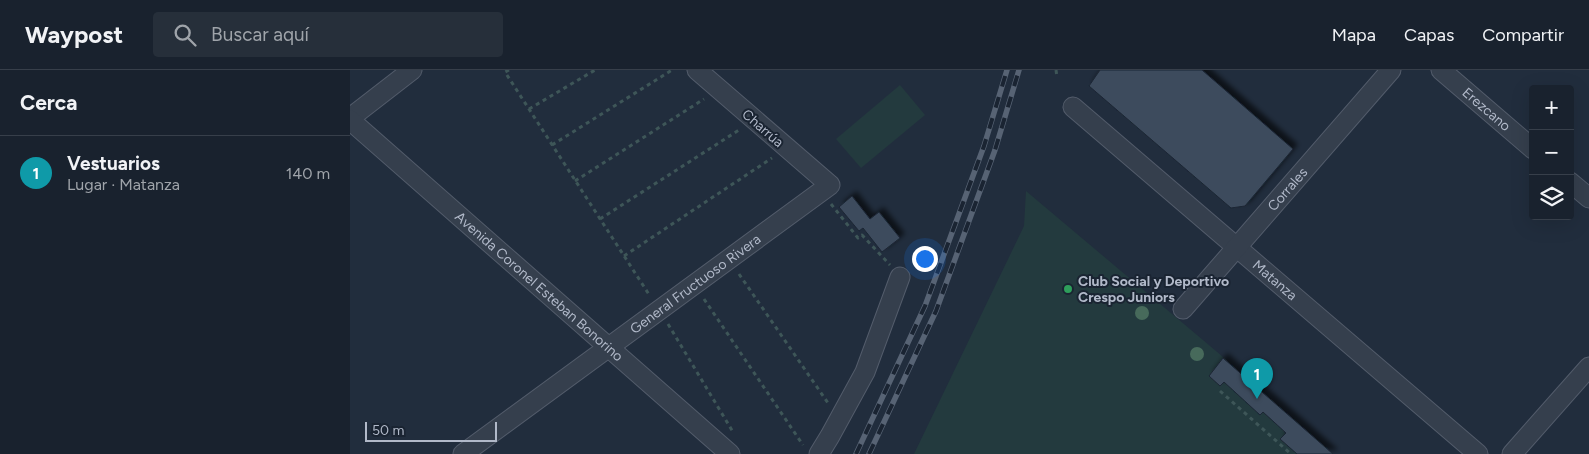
<!DOCTYPE html>
<html lang="es">
<head>
<meta charset="utf-8">
<style>
	:root { --surface:#19222e; --page:#262f3a; --text:#f1f3f6; --muted:#9fa4aa; --line:#373f4a; --accent:#1a73e8 }
	body { margin:0; font-family:Figtree,sans-serif; background:var(--page); color:var(--text) }
	.controls { position:absolute; right:15px; top:15px; display:grid; overflow:hidden; border-radius:5px; box-shadow:0 5px 20px #0002 }
	.controls button { width:45px; height:45px; display:grid; place-items:center; padding:0; border:0; border-bottom:1px solid var(--line); background:var(--surface); color:var(--text); font:25px sans-serif }
	.scale { position:absolute; left:15px; bottom:12px; width:132px; box-sizing:border-box; padding-left:5px; border:2px solid #b1b9c9; border-top:0; font-size:14px; line-height:18px; white-space:nowrap; color:#b1b9c9; -webkit-text-stroke:4px #1a2432; paint-order:stroke }
	.you { position:absolute; left:574px; top:188px; width:18px; height:18px; margin:-12px; border:4px solid #fff; border-radius:50%; background:#1a73e8; box-shadow:0 0 0 8px #1a73e833 }
	.badge { display:grid; place-items:center; width:32px; height:32px; border-radius:50%; background:var(--accent); color:#fff; font-size:16px; font-weight:700 }
	.pin { position:absolute; translate:-50% -41px; filter:drop-shadow(0 1px 2px #0008) }
	.pin::after { content:''; position:absolute; top:26px; width:18px; height:15px; background:inherit; clip-path:polygon(0 0,100% 0,50% 100%) }
	.list { margin:0; padding:0; list-style:none }
	h2 { display:flex; justify-content:space-between; align-items:center; height:65px; margin:0; padding:0 20px; font-size:21px }
	h2 small { font-size:16px; font-weight:400; color:var(--muted) }
	.list li { display:grid; grid-template-columns:32px 1fr auto; gap:15px; align-items:center; box-sizing:border-box; height:75px; padding:0 20px; border-top:1px solid var(--line) }
	.list b { display:block; font-size:19px; white-space:nowrap }
	.list p { margin:0; font-size:16px; white-space:nowrap; color:var(--muted) }
	.list em { font-size:16px; font-style:normal; color:var(--muted) }
	.icon { flex:none; width:28px; height:28px; fill:none; stroke:currentColor; stroke-width:2; stroke-linecap:round; stroke-linejoin:round }
	.map { position:relative; flex:none; width:1239px; height:384px; overflow:hidden }
	header { display:flex; align-items:center; gap:30px; box-sizing:border-box; height:70px; padding:0 25px; background:var(--surface); border-bottom:1px solid var(--line) }
	header strong { font-size:24px }
	nav { display:flex; gap:28px; margin-inline-start:auto; font-size:18px }
	.search { width:350px; height:45px; background:var(--page); display:flex; align-items:center; gap:12px; box-sizing:border-box; padding:0 18px; border-radius:5px; color:var(--muted); font-size:19px }
	main { display:flex }
	aside { flex:1; background:var(--surface) }
	.map>svg:first-child { display:block }
</style>
</head>
<body>
<header>
<strong>Waypost</strong>
<div class="search"><svg class="icon" aria-label="search" viewBox="0 0 24 24"><circle cx="10" cy="10" r="6"/><path d="M15 15l6 6"/></svg>Buscar aquí</div>
<nav><a>Mapa</a><a>Capas</a><a>Compartir</a></nav>
</header>
<main>
<aside>
<h2>Cerca<small></small></h2>
<ul class="list">
<li><span class="badge" style="background:#0f9aa8">1</span><div><b>Vestuarios</b><p>Lugar · Matanza</p></div><em>140 m</em></li>
</ul>
</aside>
<div class="map">
<svg width="1239" height="384" viewBox="0 0 1239 384">
	<defs>
		<filter id="shadow"><feDropShadow dx="4.5" dy="-4.5" stdDeviation="2.5" flood-color="#0009"/></filter>
	</defs>
	<rect width="100%" height="100%" fill="#212d3d"/>
	<!-- green -->
	<g fill="#233a3e">
		<polygon points="550,15 575,45 511,98 486,69"/>
		<polygon points="676,121 866,281 983,384 564,384 674,156"/>
	</g>
	<!-- building -->
	<g fill="#3d4b5d" stroke="#1c2634" filter="url(#shadow)">
		<polygon points="750,0 852,0 943,79 895,136 881,138 739,16"/>
		<polygon points="502,126 520,149 529,142 550,168 532,182 513,158 509,161 489,137"/>
		<polygon points="873,288 983,384 947,384 930,369 936,363 913,342 910,345 874,312 870,316 859,306"/>
	</g>
	<g fill="none" stroke-linecap="round" stroke-linejoin="round">
		<!-- minor casing -->
		<g stroke="#535c6b" stroke-width="21">
			<g id="minor">
				<path id="s1" d="M1091 0 1183 79"/>
				<path id="s2" d="M723 37 1128 384"/>
				<polyline points="0,48 62,0"/>
				<path id="s3" d="M0 50 380 384"/>
				<polyline points="1220,112 1239,128"/>
				<path id="s4" d="M833 239 1041 0"/>
				<path id="s5" d="M113 384 480 115 347 0"/>
				<polyline points="469,384 480,366 515,302 550,207"/>
				<polyline points="1162,384 1239,297"/>
			</g>
		</g>
		<!-- path -->
		<g stroke="#3e5658" stroke-width="3" stroke-dasharray="4 4" stroke-linecap="butt">
			<polyline points="159,0 155,2 300,226"/>
			<polyline points="706,0 707,7"/>
			<polyline points="179,39 245,0"/>
			<polyline points="202,75 322,0"/>
			<polyline points="225,111 354,29"/>
			<polyline points="481,134 508,168 512,165 540,195"/>
			<polyline points="250,149 389,60"/>
			<polyline points="274,186 422,88"/>
			<polyline points="389,204 478,333"/>
			<polyline points="354,229 453,375"/>
			<polyline points="318,254 383,362"/>
			<polyline points="870,321 941,384"/>
		</g>
		<!-- minor -->
		<use href="#minor" stroke="#353f4d" stroke-width="19"/>
		<!-- rail casing -->
		<g stroke="#576374" stroke-width="5.5">
			<g id="rail">
				<polyline points="506,384 575,236 634,76 657,0"/>
				<polyline points="519,384 586,241 645,80 669,0"/>
			</g>
		</g>
		<!-- rail -->
		<use href="#rail" stroke="#1a2432" stroke-width="4" stroke-dasharray="11" stroke-linecap="butt"/>
	</g>
	<!-- trees -->
	<g fill="#476a5b">
		<circle cx="792" cy="243" r="7"/>
		<circle cx="847" cy="284" r="7"/>
	</g>
	<!-- markers -->
	<circle fill="#2e9e5b" stroke="#1a2432" stroke-width="2" cx="718" cy="219" r="5"/>
	<g text-anchor="middle" stroke-width="4" stroke-linejoin="round" paint-order="stroke">
		<!-- street labels -->
		<g font-size="14" fill="#b1b9c9" stroke="#1a2432">
			<text dy="5" stroke="none"><textPath href="#s1" startOffset="60">Erezcano</textPath></text>
			<text transform="translate(413 58) rotate(41)" y="5">Charrúa</text>
			<text dy="5" stroke="none"><textPath href="#s4" startOffset="159">Corrales</textPath></text>
			<text dy="5" stroke="none"><textPath href="#s2" startOffset="266">Matanza</textPath></text>
			<text dy="5" stroke="none"><textPath href="#s5" startOffset="288">General Fructuoso Rivera</textPath></text>
			<text dy="5" stroke="none"><textPath href="#s3" startOffset="252">Avenida Coronel Esteban Bonorino</textPath></text>
		</g>
		<!-- poi labels -->
		<g font-size="14" font-weight="bold" fill="#b1b9c9" stroke="#1a2432" text-anchor="start">
			<text x="728" y="216">Club Social y Deportivo<tspan x="728" dy="16">Crespo Juniors</tspan></text>
		</g>
	</g>
</svg>
<div class="controls">
<button>+</button>
<button>−</button>
<button><svg class="icon" aria-label="layers" viewBox="0 0 24 24"><path d="M12 4l9 5-9 5-9-5zM3 14l9 5 9-5"/></svg></button>
</div>
<div class="scale">50 m</div>
<div class="you"></div>
<div class="pin badge" style="left:907px;top:329px;background:#0f9aa8">1</div>
</div>
</main>
</body>
</html>
